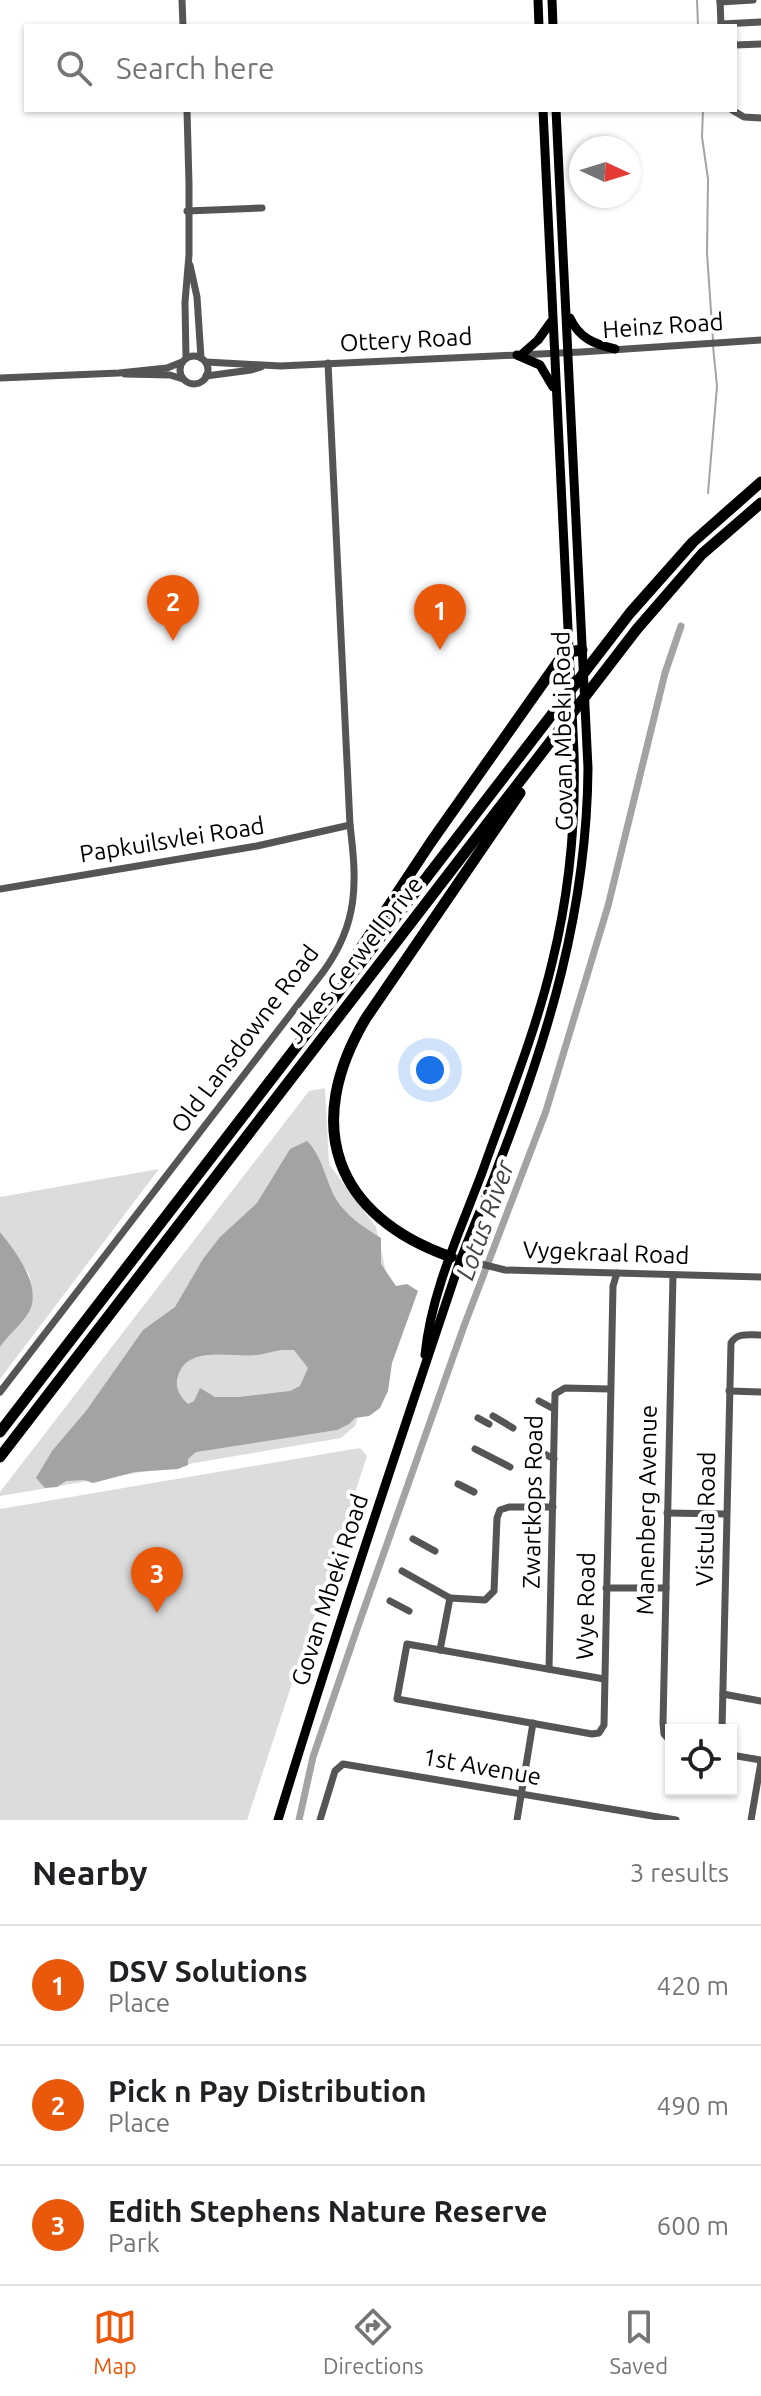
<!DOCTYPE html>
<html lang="en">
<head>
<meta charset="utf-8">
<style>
	:root { --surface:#fff; --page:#f6f6f6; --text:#202124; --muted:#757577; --line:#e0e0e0; --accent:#ea580c }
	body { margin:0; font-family:Ubuntu,sans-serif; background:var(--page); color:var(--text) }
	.controls { position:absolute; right:24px; bottom:24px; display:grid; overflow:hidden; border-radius:0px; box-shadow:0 2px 6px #0004 }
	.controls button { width:72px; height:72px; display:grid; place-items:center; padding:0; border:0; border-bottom:2px solid var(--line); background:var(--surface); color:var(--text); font:40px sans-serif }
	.compass { position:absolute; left:569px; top:136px; width:72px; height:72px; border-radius:50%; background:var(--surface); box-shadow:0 2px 6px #0004; rotate:94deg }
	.you { position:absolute; left:430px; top:1070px; width:28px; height:28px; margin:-20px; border:6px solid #fff; border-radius:50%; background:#1a73e8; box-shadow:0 0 0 12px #1a73e833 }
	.badge { display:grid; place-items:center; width:52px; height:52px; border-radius:50%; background:var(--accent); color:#fff; font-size:26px; font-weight:700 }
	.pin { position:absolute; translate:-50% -66px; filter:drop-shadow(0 2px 4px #0008) }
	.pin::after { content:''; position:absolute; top:42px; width:28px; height:24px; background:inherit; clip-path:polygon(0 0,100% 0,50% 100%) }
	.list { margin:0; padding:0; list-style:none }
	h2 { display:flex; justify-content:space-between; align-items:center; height:104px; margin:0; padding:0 32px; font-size:34px }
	h2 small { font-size:26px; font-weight:400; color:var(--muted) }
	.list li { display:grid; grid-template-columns:52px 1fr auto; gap:24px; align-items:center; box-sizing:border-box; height:120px; padding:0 32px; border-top:2px solid var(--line) }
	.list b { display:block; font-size:30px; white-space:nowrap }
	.list p { margin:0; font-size:26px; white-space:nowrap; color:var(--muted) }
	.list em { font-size:26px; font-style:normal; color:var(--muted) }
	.icon { flex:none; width:44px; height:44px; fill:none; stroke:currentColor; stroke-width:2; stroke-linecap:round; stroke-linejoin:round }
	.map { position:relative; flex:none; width:761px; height:1820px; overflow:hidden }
	.search { position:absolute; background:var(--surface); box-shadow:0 2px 6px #0004; left:24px; right:24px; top:24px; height:88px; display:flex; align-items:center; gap:20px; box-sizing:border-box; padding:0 28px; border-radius:0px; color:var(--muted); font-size:30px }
	.sheet { height:464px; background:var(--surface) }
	nav { display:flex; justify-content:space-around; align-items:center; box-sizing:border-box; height:112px; border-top:2px solid var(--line); background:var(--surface); font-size:22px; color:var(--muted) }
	nav a { display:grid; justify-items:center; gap:4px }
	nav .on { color:var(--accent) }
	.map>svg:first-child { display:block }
</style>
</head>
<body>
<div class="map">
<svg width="761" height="1820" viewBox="0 0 761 1820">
	<rect width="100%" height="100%" fill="#fff"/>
	<!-- green -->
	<g fill="#dcdcdc">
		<polygon points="325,1088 329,1164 376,1227 393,1304 355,1426 341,1438 0,1496 0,1492 309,1091"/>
		<polygon points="159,1169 0,1379 0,1347 33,1297 29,1274 0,1232 0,1197"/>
		<polygon points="360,1448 367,1456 247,1820 0,1820 0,1509"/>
	</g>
	<!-- water -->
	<g fill="#a3a3a3" fill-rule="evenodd">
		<path d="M307 1141C323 1157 325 1180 336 1199 346 1216 365 1228 381 1238V1264L396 1286 407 1284 418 1291 392 1363 388 1391 380 1408 369 1416 355 1418 349 1424 337 1430 196 1452 188 1459V1465L178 1469 135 1472 93 1483 84 1480 66 1481 57 1487 45 1488 36 1478 52 1451 86 1411 143 1330 175 1307 203 1259 220 1237 257 1203 290 1149ZM282 1350H294L308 1368 300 1386 290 1391 239 1397H215L200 1388 194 1401 188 1404C180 1397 174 1387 178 1376 187 1344 233 1358 257 1355 265 1354 274 1351 282 1350Z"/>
		<path d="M0 1232C15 1251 43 1286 29 1312 22 1324 8 1335 0 1347Z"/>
	</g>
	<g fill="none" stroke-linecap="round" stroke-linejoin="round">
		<!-- stream -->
		<g stroke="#a3a3a3" stroke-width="2">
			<polyline points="697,0 698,26"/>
			<polyline points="703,110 702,137 708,179 707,253 713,340"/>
			<polyline points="708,493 717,386 713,346"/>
		</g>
		<!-- canal -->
		<polyline stroke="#a3a3a3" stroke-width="7" points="299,1820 313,1757 358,1626 464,1326 546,1111 608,906 665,673 681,626"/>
		<!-- minor -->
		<g stroke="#555" stroke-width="7">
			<polyline points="182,0 183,26"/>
			<polyline points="720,0 721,26"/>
			<polyline points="720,2 753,0"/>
			<polyline points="721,24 761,22"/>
			<polyline points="735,45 761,44"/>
			<polyline points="732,110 744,117 761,118"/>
			<polyline points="187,211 262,208"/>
			<polyline points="190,265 197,297 201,358"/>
			<circle cx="194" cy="370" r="14"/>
			<polyline points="186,358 185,302 189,255 189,184 187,110"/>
			<polyline points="206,362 280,366 581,352 761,340"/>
			<polyline points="125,374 170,375 183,379"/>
			<polyline points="206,376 251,370 261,367"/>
			<polyline points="0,378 119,373 167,368 182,362"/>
			<polyline points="0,889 257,846 350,825"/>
			<polyline points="457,1258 505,1270 761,1277"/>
			<polyline points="729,1391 761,1392"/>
			<path d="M0 1392 323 972C359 923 357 882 350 825L328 363"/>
			<polyline points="539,1401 554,1409"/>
			<polyline points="493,1416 513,1428"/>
			<polyline points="478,1418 489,1424"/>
			<polyline points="532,1447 554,1459"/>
			<polyline points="475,1449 510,1467"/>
			<polyline points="458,1484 474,1492"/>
			<polyline points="667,1513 726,1514"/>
			<polyline points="413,1539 435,1551"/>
			<polyline points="402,1571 450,1598"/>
			<polyline points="606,1588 666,1588"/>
			<polyline points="390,1601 409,1611"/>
			<polyline points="440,1650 450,1598 485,1600 494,1591 497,1518 500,1510 509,1507 553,1507"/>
			<polyline points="549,1669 555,1394 565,1388 610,1389"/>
			<polyline points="604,1679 407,1644 397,1699 592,1734 599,1733 604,1725 613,1286 617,1273"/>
			<polyline points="723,1694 761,1701"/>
			<path d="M722 1730 731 1343C737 1332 750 1335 761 1335"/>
			<polyline points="671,1742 664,1734 663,1723 673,1275"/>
			<polyline points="731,1755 761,1760"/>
			<polyline points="320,1820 335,1771 343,1764 676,1820"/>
			<polyline points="517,1820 533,1723"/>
			<polyline points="751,1820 761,1762"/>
		</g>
		<!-- major -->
		<g stroke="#000" stroke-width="9">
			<polyline points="538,0 539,26"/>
			<polyline points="552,0 553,26"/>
			<path d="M570 318C579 338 594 344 615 349"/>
			<polyline points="517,355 540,365 553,387"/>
			<polyline points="521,355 538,340 551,322"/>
			<path d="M425 1355C431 1292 461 1229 483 1170 507 1102 535 1034 552 963 569 894 576 824 574 753L543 110"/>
			<path d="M278 1820C334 1637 395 1455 456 1273 468 1237 485 1202 498 1166 549 1036 587 909 588 768L556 110"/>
		</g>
		<!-- highway -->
		<g stroke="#000" stroke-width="11">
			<polyline points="343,975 431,842 560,659 568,652 582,650"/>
			<path d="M451 1257C334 1216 302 1125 366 1018L520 793"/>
			<polyline points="0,1432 630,613 693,542 761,482"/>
			<polyline points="0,1457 637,629 702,554 761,503"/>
		</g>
	</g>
	<g text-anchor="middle" stroke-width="8" stroke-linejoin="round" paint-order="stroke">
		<!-- street labels -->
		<g font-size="24" fill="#000" stroke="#fff">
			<text transform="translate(663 326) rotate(-4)" y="8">Heinz Road</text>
			<text transform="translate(406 340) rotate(-3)" y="8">Ottery Road</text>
			<text transform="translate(563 731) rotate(-91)" y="8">Govan Mbeki Road</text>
			<text transform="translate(172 840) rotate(-9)" y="8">Papkuilsvlei Road</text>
			<text transform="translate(355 960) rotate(-52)" y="8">Jakes Gerwel Drive</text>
			<text transform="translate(245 1039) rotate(-53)" y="8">Old Lansdowne Road</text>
			<text transform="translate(606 1253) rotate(2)" y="8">Vygekraal Road</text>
			<text transform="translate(533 1502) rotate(-89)" y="8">Zwartkops Road</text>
			<text transform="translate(647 1510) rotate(-89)" y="8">Manenberg Avenue</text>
			<text transform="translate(706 1519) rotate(-89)" y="8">Vistula Road</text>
			<text transform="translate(330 1590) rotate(-72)" y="8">Govan Mbeki Road</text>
			<text transform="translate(586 1606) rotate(-89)" y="8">Wye Road</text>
			<text transform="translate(482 1767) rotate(10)" y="8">1st Avenue</text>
		</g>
		<!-- water labels -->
		<g font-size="26" font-style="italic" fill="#444" stroke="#fff">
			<text transform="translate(485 1220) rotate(-70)" y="9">Lotus River</text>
		</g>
	</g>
</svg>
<div class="controls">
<button><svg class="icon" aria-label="locate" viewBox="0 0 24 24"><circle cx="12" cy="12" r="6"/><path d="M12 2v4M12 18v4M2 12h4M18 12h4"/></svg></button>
</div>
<svg class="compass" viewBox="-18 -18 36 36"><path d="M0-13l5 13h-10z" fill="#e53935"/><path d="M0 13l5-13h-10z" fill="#757577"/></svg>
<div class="you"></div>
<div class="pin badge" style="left:440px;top:650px">1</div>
<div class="pin badge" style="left:173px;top:641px">2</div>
<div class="pin badge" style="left:157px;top:1613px">3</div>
<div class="search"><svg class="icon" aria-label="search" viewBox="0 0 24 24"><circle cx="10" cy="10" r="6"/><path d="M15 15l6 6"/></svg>Search here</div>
</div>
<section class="sheet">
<h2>Nearby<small>3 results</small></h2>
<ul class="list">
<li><span class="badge">1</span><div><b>DSV Solutions</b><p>Place</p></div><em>420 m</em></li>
<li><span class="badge">2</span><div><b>Pick n Pay Distribution</b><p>Place</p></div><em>490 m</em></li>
<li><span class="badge">3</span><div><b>Edith Stephens Nature Reserve</b><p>Park</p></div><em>600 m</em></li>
</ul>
</section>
<nav>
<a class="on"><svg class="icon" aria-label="map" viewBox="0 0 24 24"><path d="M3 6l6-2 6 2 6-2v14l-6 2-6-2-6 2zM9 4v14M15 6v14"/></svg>Map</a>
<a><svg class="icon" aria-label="directions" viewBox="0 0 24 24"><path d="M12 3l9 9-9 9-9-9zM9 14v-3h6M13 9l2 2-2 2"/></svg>Directions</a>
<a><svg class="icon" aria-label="saved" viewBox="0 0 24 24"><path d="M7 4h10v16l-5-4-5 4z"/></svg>Saved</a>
</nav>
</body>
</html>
